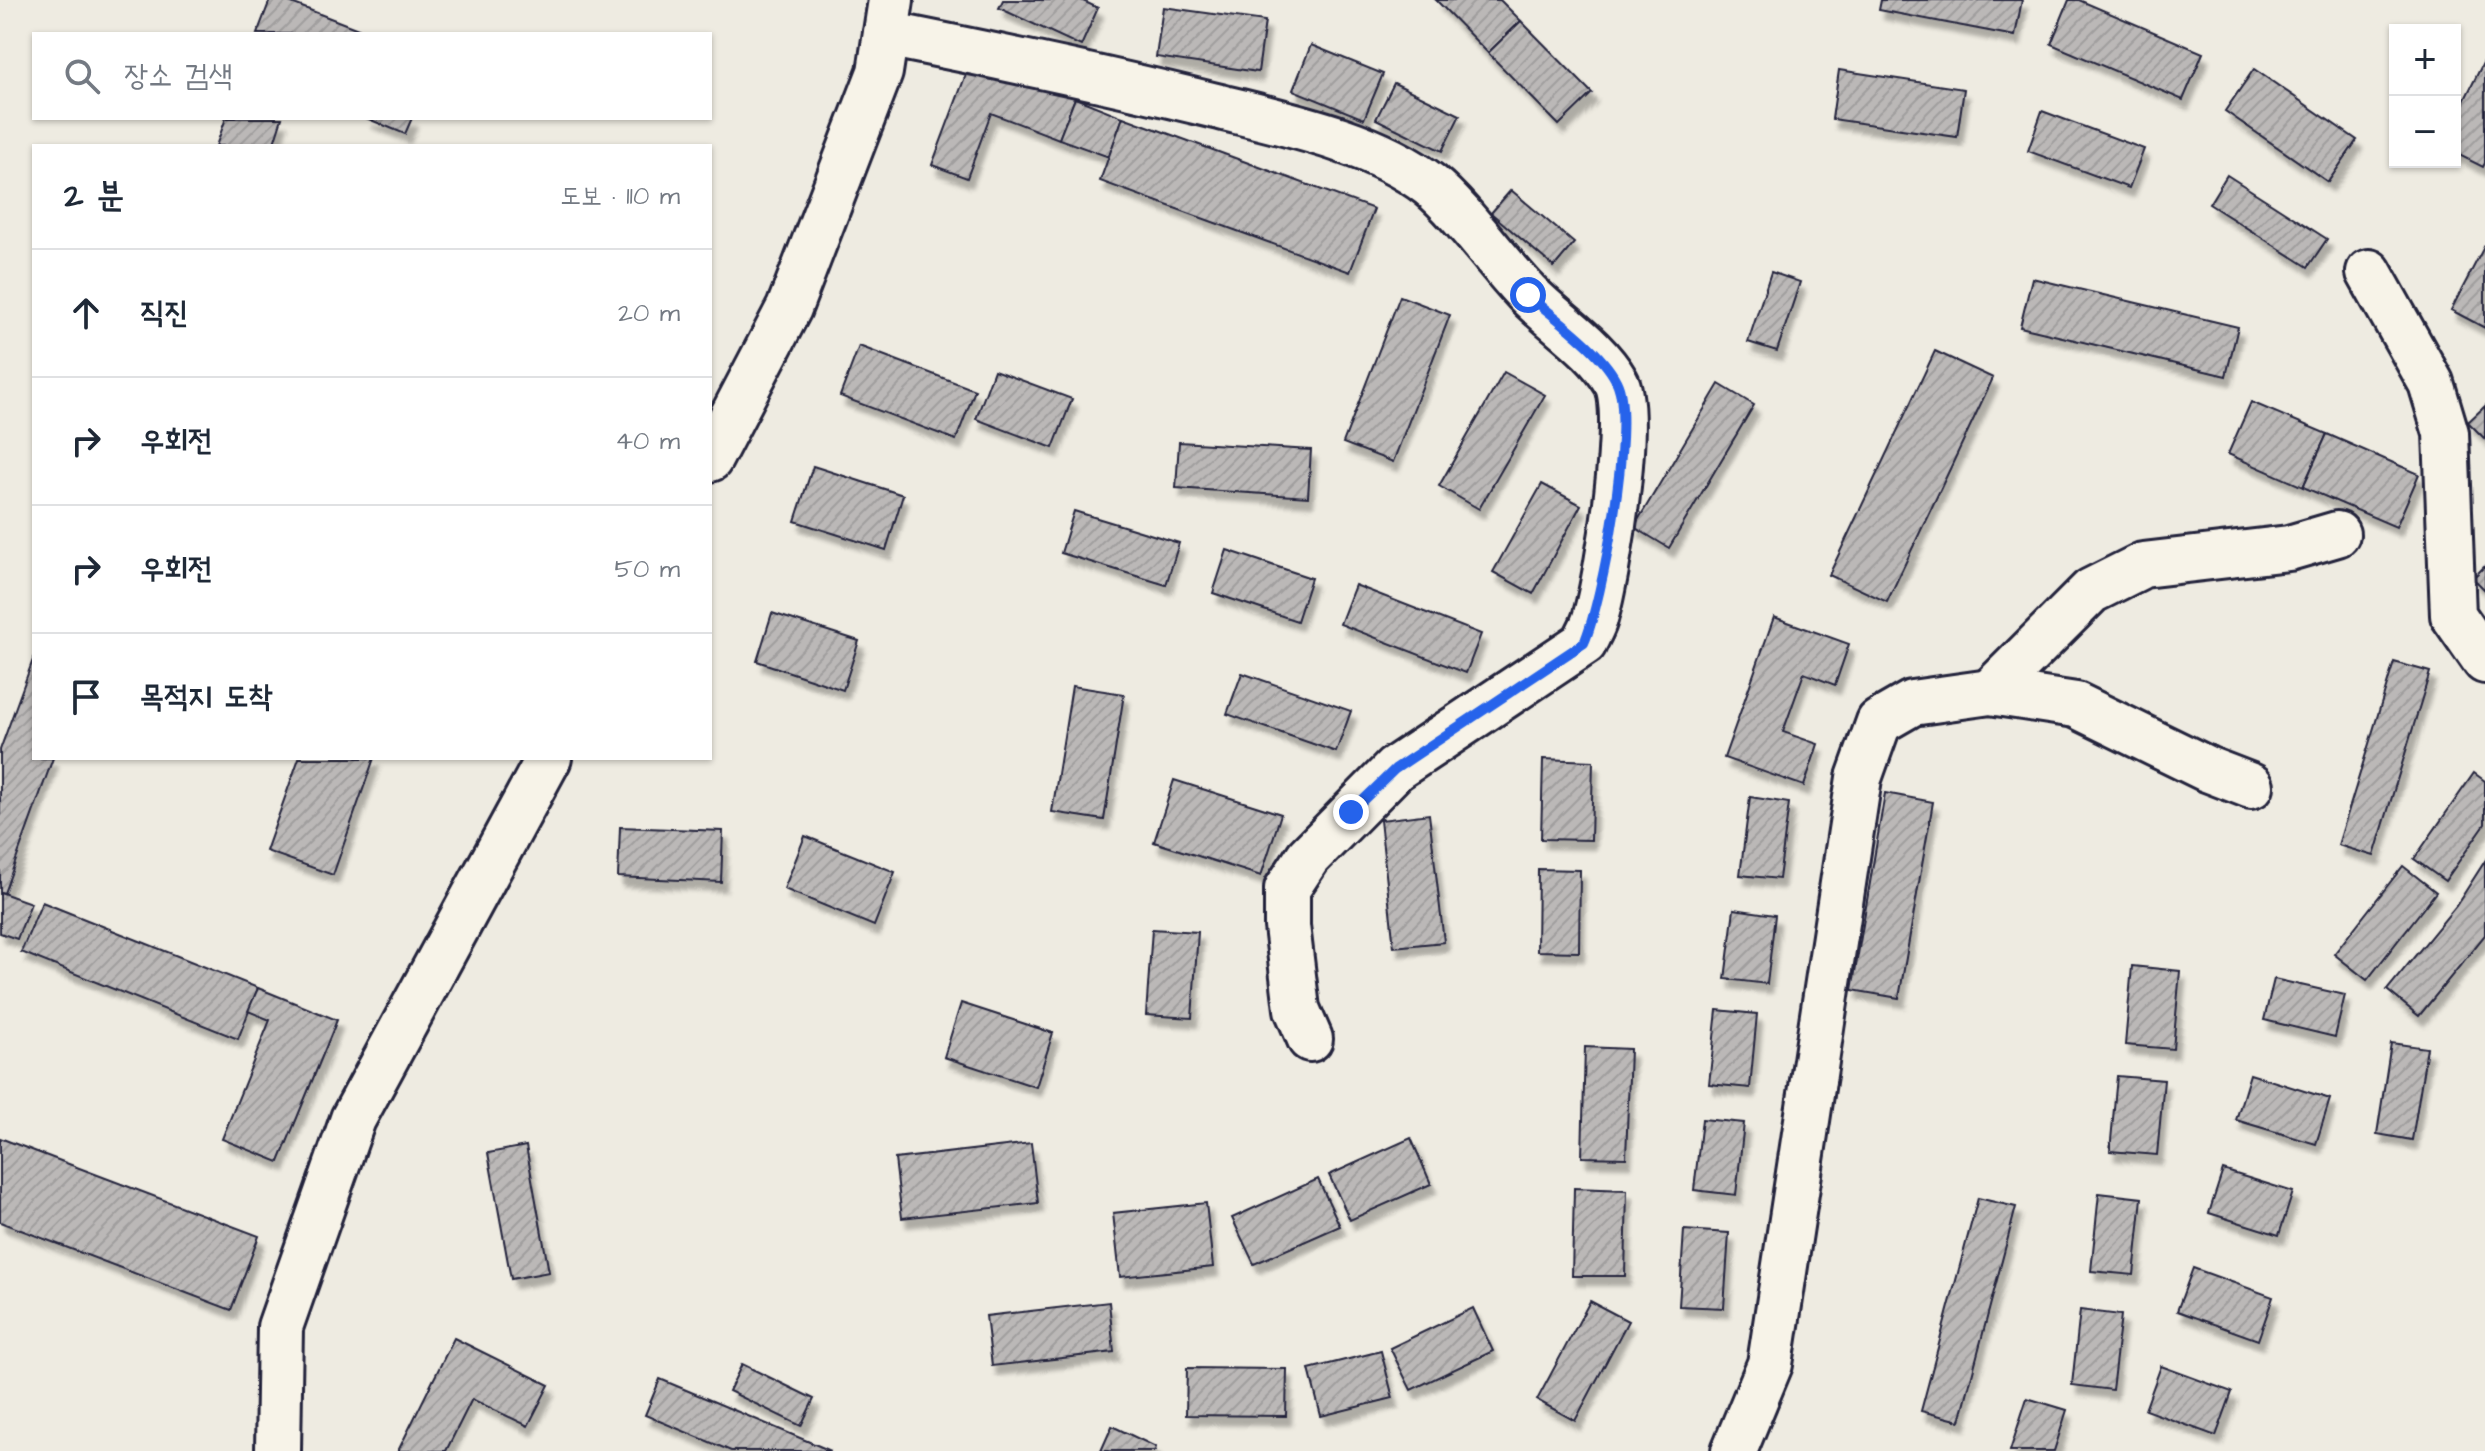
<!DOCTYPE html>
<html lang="ko">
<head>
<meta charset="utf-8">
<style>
	:root { --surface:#fff; --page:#f6f6f7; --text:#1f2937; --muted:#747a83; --line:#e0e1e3 }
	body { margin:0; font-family:"Architects Daughter","Poor Story",sans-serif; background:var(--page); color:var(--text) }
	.controls { position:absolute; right:24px; top:24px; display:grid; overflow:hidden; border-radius:0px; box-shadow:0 2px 6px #0004 }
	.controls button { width:72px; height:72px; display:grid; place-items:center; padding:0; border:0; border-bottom:2px solid var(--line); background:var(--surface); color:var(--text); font:40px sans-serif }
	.stop { position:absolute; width:24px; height:24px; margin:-18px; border:6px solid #2563eb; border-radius:50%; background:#fff }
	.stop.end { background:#2563eb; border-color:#fff; box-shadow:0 2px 8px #0008 }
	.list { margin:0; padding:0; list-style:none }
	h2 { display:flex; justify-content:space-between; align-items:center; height:104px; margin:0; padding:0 32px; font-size:34px }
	h2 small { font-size:26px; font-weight:400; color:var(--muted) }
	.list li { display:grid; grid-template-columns:52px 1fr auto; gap:24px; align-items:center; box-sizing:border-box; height:128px; padding:0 32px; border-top:2px solid var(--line) }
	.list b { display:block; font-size:30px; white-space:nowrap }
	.list em { font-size:26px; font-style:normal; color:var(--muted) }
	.icon { flex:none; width:44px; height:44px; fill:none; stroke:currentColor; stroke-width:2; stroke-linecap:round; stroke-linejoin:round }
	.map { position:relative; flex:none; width:2485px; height:1451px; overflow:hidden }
	.search { position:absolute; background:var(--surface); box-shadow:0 2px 6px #0004; left:32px; top:32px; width:680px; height:88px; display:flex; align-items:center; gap:20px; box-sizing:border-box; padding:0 28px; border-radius:0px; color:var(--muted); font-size:30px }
	.panel { position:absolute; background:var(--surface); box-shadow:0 2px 6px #0004; left:32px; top:144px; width:680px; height:616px; border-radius:0px }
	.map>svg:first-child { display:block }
</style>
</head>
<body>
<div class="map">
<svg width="2485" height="1451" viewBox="0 0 2485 1451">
	<defs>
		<pattern id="building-hatch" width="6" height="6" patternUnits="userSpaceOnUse" patternTransform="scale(2)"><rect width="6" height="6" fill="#bbb8b7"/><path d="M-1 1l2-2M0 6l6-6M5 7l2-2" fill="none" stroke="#a09e9e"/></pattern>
		<filter id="shadow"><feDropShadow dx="5" dy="9" stdDeviation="2" flood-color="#0004"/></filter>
	</defs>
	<rect width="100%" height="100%" fill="#eeebe1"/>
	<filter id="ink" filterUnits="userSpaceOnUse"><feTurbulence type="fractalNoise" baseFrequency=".0125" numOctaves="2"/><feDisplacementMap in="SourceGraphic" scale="16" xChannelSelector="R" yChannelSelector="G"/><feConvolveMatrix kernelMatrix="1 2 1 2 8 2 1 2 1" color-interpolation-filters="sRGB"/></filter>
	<g filter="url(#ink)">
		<!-- building -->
		<g fill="url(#building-hatch)" stroke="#22223b" stroke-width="2" filter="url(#shadow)">
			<polygon points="270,0 284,0 371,34 257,34"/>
			<polygon points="1003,0 1081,0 1098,8 1081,46 999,8"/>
			<polygon points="1436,0 1500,0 1521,21 1488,53"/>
			<polygon points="1881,0 2022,0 2015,36 1879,10"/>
			<polygon points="2069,0 2079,0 2203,53 2183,100 2051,44"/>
			<polygon points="1163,7 1265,21 1258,72 1156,57"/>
			<polygon points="1521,21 1592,93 1559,125 1488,53"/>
			<polygon points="1311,45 1383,74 1364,119 1293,90"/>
			<polygon points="2485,59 2485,163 2483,167 2455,153 2455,119"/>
			<polygon points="971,61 1075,98 1059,139 991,113 967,178 932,165"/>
			<polygon points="2254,69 2357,140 2328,182 2225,111"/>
			<polygon points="1839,70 1964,89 1957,137 1832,119"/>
			<polygon points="1394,83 1460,115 1442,151 1376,119"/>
			<polygon points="1075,98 1123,117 1109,157 1059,139"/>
			<polygon points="2042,111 2144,149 2129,188 2028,151"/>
			<polygon points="1123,117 1374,209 1350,272 1100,181"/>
			<polygon points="226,118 282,118 273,146 216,146"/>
			<polygon points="366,118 412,118 405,134"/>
			<polygon points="2227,175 2327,239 2308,267 2209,204"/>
			<polygon points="1511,190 1574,243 1554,267 1491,213"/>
			<polygon points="2485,245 2485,328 2451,310"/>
			<polygon points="1771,272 1800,282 1777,351 1748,342"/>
			<polygon points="2032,278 2238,327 2226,376 2020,327"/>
			<polygon points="1400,296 1450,315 1393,462 1343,443"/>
			<polygon points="859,346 975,390 956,440 840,396"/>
			<polygon points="1935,351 1993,378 1887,602 1829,575"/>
			<polygon points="994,370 1072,399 1053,448 976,419"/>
			<polygon points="1504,372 1545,395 1479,509 1439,486"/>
			<polygon points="1719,384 1754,405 1669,548 1634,527"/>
			<polygon points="2251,402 2327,434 2303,487 2228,454"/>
			<polygon points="2485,406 2485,439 2468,422"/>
			<polygon points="2327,434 2419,474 2396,527 2303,487"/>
			<polygon points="1179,442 1311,450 1308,497 1176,488"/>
			<polygon points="813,466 903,495 886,550 795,521"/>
			<polygon points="1542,484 1581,505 1533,594 1493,572"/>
			<polygon points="1074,511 1179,543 1166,585 1061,553"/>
			<polygon points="1227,550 1311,578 1297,621 1213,593"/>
			<polygon points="2485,566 2485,590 2473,578"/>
			<polygon points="1355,585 1481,634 1466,673 1340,624"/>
			<polygon points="772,613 859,641 843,690 757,661"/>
			<polygon points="1774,617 1849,644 1835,685 1804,673 1783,732 1818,744 1804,786 1724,758"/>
			<polygon points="34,657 34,758 53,758 4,893 0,892 0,750"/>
			<polygon points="2394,662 2430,672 2374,856 2338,845"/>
			<polygon points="1242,673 1351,711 1336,752 1227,714"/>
			<polygon points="1072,686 1124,694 1104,820 1052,812"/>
			<polygon points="299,758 374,758 333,875 266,851"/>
			<polygon points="1543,759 1593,761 1591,840 1541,839"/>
			<polygon points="2474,773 2485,781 2485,824 2445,881 2414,859"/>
			<polygon points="1174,780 1281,814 1261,876 1154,842"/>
			<polygon points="1885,793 1933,802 1899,998 1852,990"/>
			<polygon points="1750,797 1789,803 1779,879 1740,875"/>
			<polygon points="1429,814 1444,942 1394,947 1380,820"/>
			<polygon points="620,827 723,831 721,882 618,877"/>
			<polygon points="805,836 895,872 874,926 784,889"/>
			<polygon points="2485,861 2485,935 2419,1016 2387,990 2456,906"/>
			<polygon points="2403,866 2436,892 2367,980 2334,954"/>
			<polygon points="1538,869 1580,870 1579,952 1537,951"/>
			<polygon points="0,892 31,903 17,939 0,933"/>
			<polygon points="42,902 258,988 238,1039 21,952"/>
			<polygon points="1734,909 1775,915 1767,984 1725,979"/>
			<polygon points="1152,929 1198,932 1192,1018 1146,1015"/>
			<polygon points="2132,966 2180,971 2173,1049 2125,1045"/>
			<polygon points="2274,979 2345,995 2335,1037 2264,1020"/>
			<polygon points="258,988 337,1020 279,1162 222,1139 270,1020 248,1011"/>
			<polygon points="961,1003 1053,1033 1036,1087 944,1057"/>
			<polygon points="1717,1010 1757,1014 1750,1088 1709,1084"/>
			<polygon points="2391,1043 2427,1048 2412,1140 2377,1134"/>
			<polygon points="1585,1047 1630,1049 1626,1158 1582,1157"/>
			<polygon points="2250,1074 2330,1099 2316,1144 2236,1120"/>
			<polygon points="2117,1076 2164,1080 2157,1155 2110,1151"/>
			<polygon points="1702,1119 1744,1123 1736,1195 1694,1190"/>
			<polygon points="0,1138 259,1236 231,1310 0,1222"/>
			<polygon points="1411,1138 1431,1184 1350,1220 1329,1175"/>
			<polygon points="1031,1143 1038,1203 902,1218 895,1159"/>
			<polygon points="526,1146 549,1272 511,1279 488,1153"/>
			<polygon points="2223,1170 2293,1192 2279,1235 2209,1213"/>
			<polygon points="1318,1179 1340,1226 1254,1264 1232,1218"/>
			<polygon points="1574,1188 1627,1190 1625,1276 1572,1276"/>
			<polygon points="2099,1193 2142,1198 2134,1275 2091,1271"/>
			<polygon points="1978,1198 2016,1207 1960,1421 1921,1411"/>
			<polygon points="1206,1203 1213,1267 1120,1277 1113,1213"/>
			<polygon points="1684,1230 1729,1233 1724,1308 1679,1306"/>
			<polygon points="2193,1268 2273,1297 2258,1340 2177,1311"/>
			<polygon points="1590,1301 1628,1321 1575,1421 1537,1400"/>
			<polygon points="1109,1302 1114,1352 992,1366 986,1316"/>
			<polygon points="1473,1308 1493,1351 1411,1390 1390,1348"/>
			<polygon points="2080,1310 2121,1315 2112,1390 2072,1385"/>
			<polygon points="454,1338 549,1385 528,1426 472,1399 446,1451 398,1451"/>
			<polygon points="1381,1351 1393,1398 1321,1416 1309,1369"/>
			<polygon points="742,1364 814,1399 801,1426 729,1391"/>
			<polygon points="2161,1366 2232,1392 2216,1436 2145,1410"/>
			<polygon points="1187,1368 1287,1369 1286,1416 1186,1415"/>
			<polygon points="660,1379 831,1451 731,1451 645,1415"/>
			<polygon points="2027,1398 2067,1410 2054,1451 2010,1451"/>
			<polygon points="1112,1426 1156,1447 1155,1451 1101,1451"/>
		</g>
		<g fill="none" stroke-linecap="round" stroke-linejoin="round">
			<!-- minor casing -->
			<g stroke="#22223b" stroke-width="50">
				<g id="minor">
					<path d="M886 34C997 56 1106 79 1216 106 1284 123 1374 141 1430 185 1462 211 1497 262 1527 293 1556 323 1595 346 1616 382 1634 412 1607 578 1596 615 1594 625 1588 634 1584 643L1395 769 1308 857 1287 889V926L1297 1009 1310 1039"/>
					<polyline points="2369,272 2431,383 2446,433 2453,615 2485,661"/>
					<polyline points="710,459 789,308 880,72 891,0"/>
					<polyline points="1990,692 2091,591 2143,565 2289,548 2337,534"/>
					<polyline points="278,1451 280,1327 353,1119 549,758"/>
					<polyline points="1734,1451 1770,1364 1859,778 1879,722 1912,703 1990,692 2076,705 2207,769 2251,786"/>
				</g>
			</g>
			<!-- minor -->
			<use href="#minor" stroke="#f7f3e8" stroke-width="44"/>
		</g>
	</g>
	<g fill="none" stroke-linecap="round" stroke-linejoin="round" filter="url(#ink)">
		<!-- route -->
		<path stroke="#2563eb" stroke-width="10" d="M1351 812 1395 769 1584 643C1603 600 1634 426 1618 385 1606 354 1554 317 1528 295"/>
	</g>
</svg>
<div class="controls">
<button>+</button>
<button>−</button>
</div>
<div class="stop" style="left:1528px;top:295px"></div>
<div class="stop end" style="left:1351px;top:812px"></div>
<div class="search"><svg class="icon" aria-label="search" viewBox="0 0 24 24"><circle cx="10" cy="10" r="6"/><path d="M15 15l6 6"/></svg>장소 검색</div>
<section class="panel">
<h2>2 분<small>도보 · 110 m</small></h2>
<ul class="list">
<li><svg class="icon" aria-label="ahead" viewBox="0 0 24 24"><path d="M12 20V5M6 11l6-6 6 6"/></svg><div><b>직진</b></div><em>20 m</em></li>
<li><svg class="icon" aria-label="right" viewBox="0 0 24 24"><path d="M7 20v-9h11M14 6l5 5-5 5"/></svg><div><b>우회전</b></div><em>40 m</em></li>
<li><svg class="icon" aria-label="right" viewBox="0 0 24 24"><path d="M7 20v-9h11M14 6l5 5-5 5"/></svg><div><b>우회전</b></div><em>50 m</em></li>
<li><svg class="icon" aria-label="arrive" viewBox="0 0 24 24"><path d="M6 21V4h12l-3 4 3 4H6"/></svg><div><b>목적지 도착</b></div></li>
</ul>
</section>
</div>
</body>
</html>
